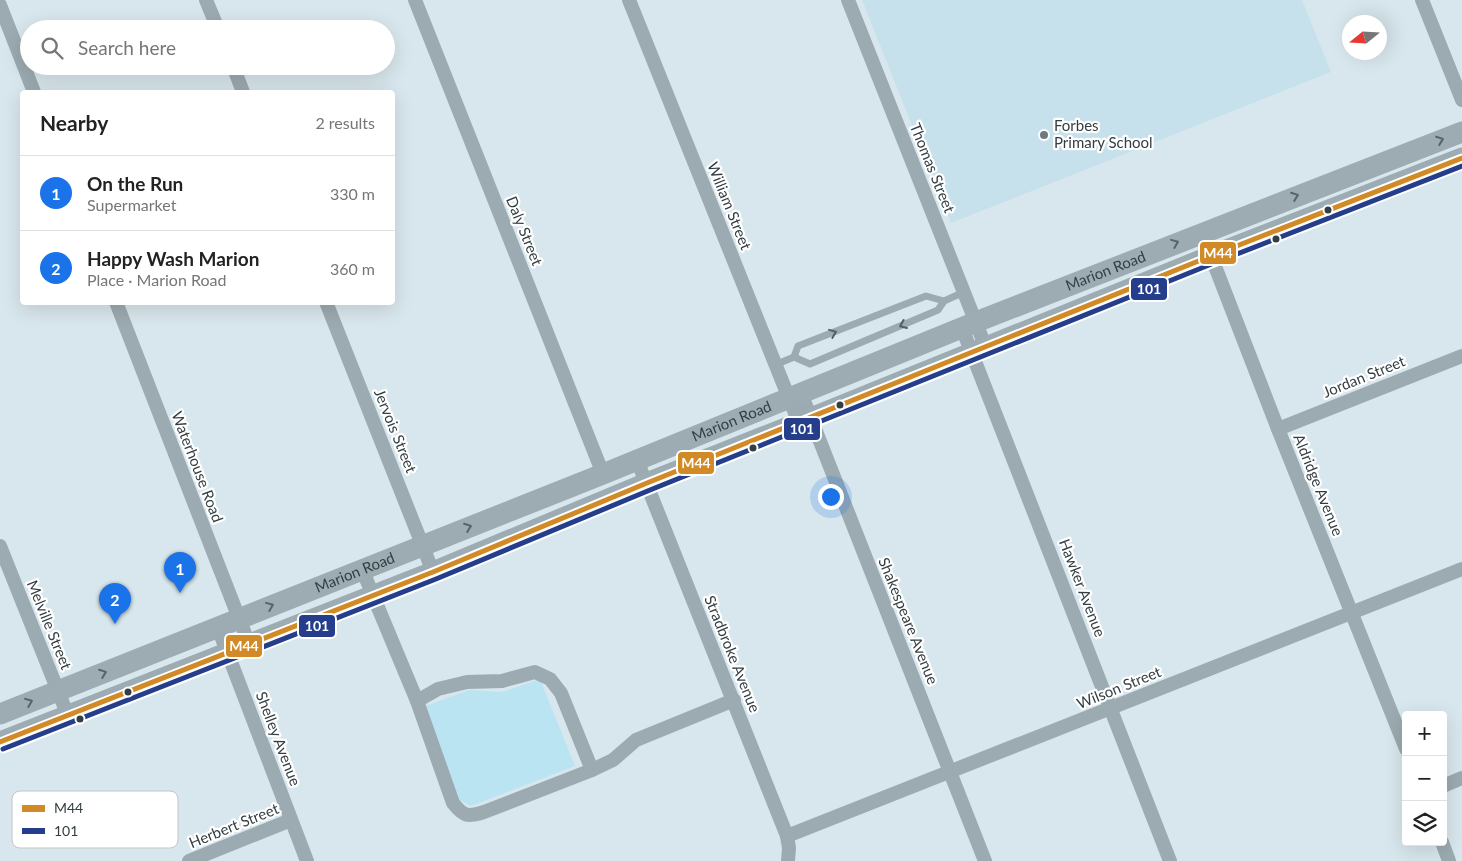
<!DOCTYPE html>
<html lang="en">
<head>
<meta charset="utf-8">
<style>
	:root { --surface:#fff; --page:#f2f2f2; --text:#222; --muted:#767676; --line:#e0e0e0; --accent:#1a73e8 }
	body { margin:0; font-family:Lato,sans-serif; background:var(--page); color:var(--text) }
	.controls { position:absolute; right:15px; bottom:15px; display:grid; overflow:hidden; border-radius:5px; box-shadow:0 5px 20px #0002 }
	.controls button { width:45px; height:45px; display:grid; place-items:center; padding:0; border:0; border-bottom:1px solid var(--line); background:var(--surface); color:var(--text); font:25px sans-serif }
	.compass { position:absolute; left:1342px; top:15px; width:45px; height:45px; border-radius:50%; background:var(--surface); box-shadow:0 5px 20px #0002; rotate:252deg }
	.you { position:absolute; left:830px; top:496px; width:18px; height:18px; margin:-12px; border:4px solid #fff; border-radius:50%; background:#1a73e8; box-shadow:0 0 0 8px #1a73e833 }
	.badge { display:grid; place-items:center; width:32px; height:32px; border-radius:50%; background:var(--accent); color:#fff; font-size:16px; font-weight:700 }
	.pin { position:absolute; translate:-50% -41px; filter:drop-shadow(0 1px 2px #0008) }
	.pin::after { content:''; position:absolute; top:26px; width:18px; height:15px; background:inherit; clip-path:polygon(0 0,100% 0,50% 100%) }
	.list { margin:0; padding:0; list-style:none }
	h2 { display:flex; justify-content:space-between; align-items:center; height:65px; margin:0; padding:0 20px; font-size:21px }
	h2 small { font-size:16px; font-weight:400; color:var(--muted) }
	.list li { display:grid; grid-template-columns:32px 1fr auto; gap:15px; align-items:center; box-sizing:border-box; height:75px; padding:0 20px; border-top:1px solid var(--line) }
	.list b { display:block; font-size:19px; white-space:nowrap }
	.list p { margin:0; font-size:16px; white-space:nowrap; color:var(--muted) }
	.list em { font-size:16px; font-style:normal; color:var(--muted) }
	.icon { flex:none; width:28px; height:28px; fill:none; stroke:currentColor; stroke-width:2; stroke-linecap:round; stroke-linejoin:round }
	.map { position:relative; flex:none; width:1462px; height:861px; overflow:hidden }
	.search { position:absolute; background:var(--surface); box-shadow:0 5px 20px #0002; left:20px; top:20px; width:375px; height:55px; display:flex; align-items:center; gap:12px; box-sizing:border-box; padding:0 18px; border-radius:28px; color:var(--muted); font-size:19px }
	.panel { position:absolute; background:var(--surface); box-shadow:0 5px 20px #0002; left:20px; top:90px; width:375px; height:215px; border-radius:5px }
	.map>svg:first-child { display:block }
</style>
</head>
<body>
<div class="map">
<svg width="1462" height="861" viewBox="0 0 1462 861">
	<rect width="100%" height="100%" fill="#d8e7ed"/>
	<!-- built -->
	<polygon fill="#c6e1eb" points="862,0 1302,0 1331,72 951,223"/>
	<!-- green -->
	<polygon fill="#bbe4f2" points="540,679 575,766 471,806 459,800 423,707 469,690 502,692"/>
	<g fill="none" stroke-linecap="round" stroke-linejoin="round">
		<!-- service -->
		<g stroke="#9cabb1" stroke-width="7">
			<polyline points="794,357 810,364 938,310 944,301 964,292"/>
			<polyline points="775,365 794,357 798,346 926,296 944,301"/>
		</g>
		<!-- minor -->
		<g stroke="#9cabb1" stroke-width="14">
			<polyline points="206,0 218,29"/>
			<polyline points="415,0 603,474"/>
			<polyline points="629,0 799,423"/>
			<polyline points="848,0 986,348"/>
			<polyline points="1422,0 1462,100"/>
			<polyline points="0,5 34,92"/>
			<polyline points="233,66 243,92"/>
			<polyline points="1203,232 1213,261 1278,429 1406,749"/>
			<polyline points="116,302 249,644"/>
			<polyline points="326,302 433,572"/>
			<polyline points="962,328 1170,861"/>
			<polyline points="801,393 985,861"/>
			<polyline points="1278,429 1462,356"/>
			<polyline points="637,460 787,836 789,848 788,861"/>
			<polyline points="0,546 68,716"/>
			<path d="M362 569 417 701 453 803C464 817 468 817 484 812L592 770 613 760 636 740 734 700"/>
			<polyline points="218,628 307,861"/>
			<polyline points="417,701 438,689 467,682 502,681 535,672 550,679 561,693 592,770"/>
			<polyline points="1443,786 1462,778"/>
			<polyline points="787,836 1462,569"/>
			<polyline points="1442,842 1449,861"/>
			<polyline points="189,861 291,820"/>
		</g>
		<!-- primary -->
		<g stroke="#9cacb2" stroke-width="21">
			<path id="s1" d="M0 714 603 474 976 322 1462 132"/>
			<polyline points="0,742 433,572 647,483 811,418 1211,256 1462,158"/>
		</g>
		<!-- bus-1 casing -->
		<g stroke="#fff" stroke-width="9">
			<polyline id="bus-1" points="0,742 433,572 647,483 1211,256 1462,158"/>
		</g>
		<!-- bus-2 casing -->
		<g stroke="#fff" stroke-width="9">
			<polyline id="bus-2" points="3,749 436,579 650,490 1214,263 1462,166"/>
		</g>
		<!-- bus-1 -->
		<use href="#bus-1" stroke="#d18a25" stroke-width="5"/>
		<!-- bus-2 -->
		<use href="#bus-2" stroke="#243e8c" stroke-width="5"/>
	</g>
	<!-- one-way arrows -->
	<defs><path id="oneway-chevron" d="M-2-3.5L2.5 0L-2 3.5" fill="none" stroke-width="1.6" stroke-linecap="round" stroke-linejoin="round" transform="scale(1.25)"/></defs>
	<g stroke="#586469">
		<use href="#oneway-chevron" transform="translate(1440 140) rotate(-21)"/>
		<use href="#oneway-chevron" transform="translate(1295 196) rotate(-21)"/>
		<use href="#oneway-chevron" transform="translate(1175 243) rotate(-22)"/>
		<use href="#oneway-chevron" transform="translate(468 527) rotate(-21)"/>
		<use href="#oneway-chevron" transform="translate(270 606) rotate(-22)"/>
		<use href="#oneway-chevron" transform="translate(103 673) rotate(-21)"/>
		<use href="#oneway-chevron" transform="translate(29 702) rotate(-22)"/>
	</g>
	<g stroke="#525f63">
		<use href="#oneway-chevron" transform="translate(903 325) rotate(157)"/>
		<use href="#oneway-chevron" transform="translate(833 333) rotate(-22)"/>
	</g>
	<!-- markers -->
	<circle fill="#6d797e" stroke="#fff" stroke-width="2" cx="1044" cy="135" r="5"/>
	<g fill="#333e42" stroke="#fff" stroke-width="2">
		<circle cx="1328" cy="210" r="4.5"/>
		<circle cx="1276" cy="239" r="4.5"/>
		<circle cx="840" cy="405" r="4.5"/>
		<circle cx="753" cy="448" r="4.5"/>
		<circle cx="128" cy="692" r="4.5"/>
		<circle cx="80" cy="719" r="4.5"/>
	</g>
	<g text-anchor="middle" stroke-width="4.5" stroke-linejoin="round" paint-order="stroke">
		<!-- poi labels -->
		<g font-size="15" fill="#333e42" stroke="#fff" text-anchor="start">
			<text x="1054" y="131">Forbes<tspan x="1054" dy="17">Primary School</tspan></text>
		</g>
		<!-- street labels -->
		<g font-size="15" fill="#333e42" stroke="#fff">
			<text transform="translate(932 168) rotate(68)" y="5">Thomas Street</text>
			<text transform="translate(729 206) rotate(68)" y="5">William Street</text>
			<text transform="translate(524 231) rotate(68)" y="5">Daly Street</text>
			<text dy="5" stroke="none"><textPath href="#s1" startOffset="1191">Marion Road</textPath></text>
			<text transform="translate(1364 377) rotate(-22)" y="5">Jordan Street</text>
			<text dy="5" stroke="none"><textPath href="#s1" startOffset="788">Marion Road</textPath></text>
			<text transform="translate(395 431) rotate(68)" y="5">Jervois Street</text>
			<text transform="translate(197 467) rotate(69)" y="5">Waterhouse Road</text>
			<text transform="translate(1318 485) rotate(68)" y="5">Aldridge Avenue</text>
			<text dy="5" stroke="none"><textPath href="#s1" startOffset="382">Marion Road</textPath></text>
			<text transform="translate(1082 588) rotate(69)" y="5">Hawker Avenue</text>
			<text transform="translate(908 621) rotate(68)" y="5">Shakespeare Avenue</text>
			<text transform="translate(49 625) rotate(68)" y="5">Melville Street</text>
			<text transform="translate(732 654) rotate(68)" y="5">Stradbroke Avenue</text>
			<text transform="translate(1119 688) rotate(-22)" y="5">Wilson Street</text>
			<text transform="translate(278 739) rotate(69)" y="5">Shelley Avenue</text>
			<text transform="translate(234 826) rotate(-22)" y="5">Herbert Street</text>
		</g>
	</g>
	<!-- legend -->
	<rect x="12" y="791" width="166" height="57" rx="8" fill="#fff" stroke="#c2c5c6" stroke-width="1"/>
	<rect x="22" y="805" width="23" height="7" fill="#d18a25"/>
	<rect x="22" y="828" width="23" height="6" fill="#243e8c"/>
	<g font-size="14" fill="#333e42">
		<text x="54" y="813">M44</text>
		<text x="54" y="836">101</text>
	</g>
	<g stroke="#fff" stroke-width="2">
		<rect x="1199" y="241" width="38" height="24" rx="5" fill="#d18a25"/>
		<rect x="1130" y="277" width="38" height="24" rx="5" fill="#243e8c"/>
		<rect x="783" y="417" width="38" height="24" rx="5" fill="#243e8c"/>
		<rect x="677" y="451" width="38" height="24" rx="5" fill="#d18a25"/>
		<rect x="298" y="614" width="38" height="24" rx="5" fill="#243e8c"/>
		<rect x="225" y="634" width="38" height="24" rx="5" fill="#d18a25"/>
	</g>
	<g font-size="14" text-anchor="middle" font-weight="bold" fill="#fff">
		<text x="1218" y="258">M44</text>
		<text x="1149" y="294">101</text>
		<text x="802" y="434">101</text>
		<text x="696" y="468">M44</text>
		<text x="317" y="631">101</text>
		<text x="244" y="651">M44</text>
	</g>
</svg>
<div class="controls">
<button>+</button>
<button>−</button>
<button><svg class="icon" aria-label="layers" viewBox="0 0 24 24"><path d="M12 4l9 5-9 5-9-5zM3 14l9 5 9-5"/></svg></button>
</div>
<svg class="compass" viewBox="-18 -18 36 36"><path d="M0-13l5 13h-10z" fill="#e53935"/><path d="M0 13l5-13h-10z" fill="#767676"/></svg>
<div class="you"></div>
<div class="pin badge" style="left:180px;top:593px">1</div>
<div class="pin badge" style="left:115px;top:624px">2</div>
<div class="search"><svg class="icon" aria-label="search" viewBox="0 0 24 24"><circle cx="10" cy="10" r="6"/><path d="M15 15l6 6"/></svg>Search here</div>
<section class="panel">
<h2>Nearby<small>2 results</small></h2>
<ul class="list">
<li><span class="badge">1</span><div><b>On the Run</b><p>Supermarket</p></div><em>330 m</em></li>
<li><span class="badge">2</span><div><b>Happy Wash Marion</b><p>Place · Marion Road</p></div><em>360 m</em></li>
</ul>
</section>
</div>
</body>
</html>
